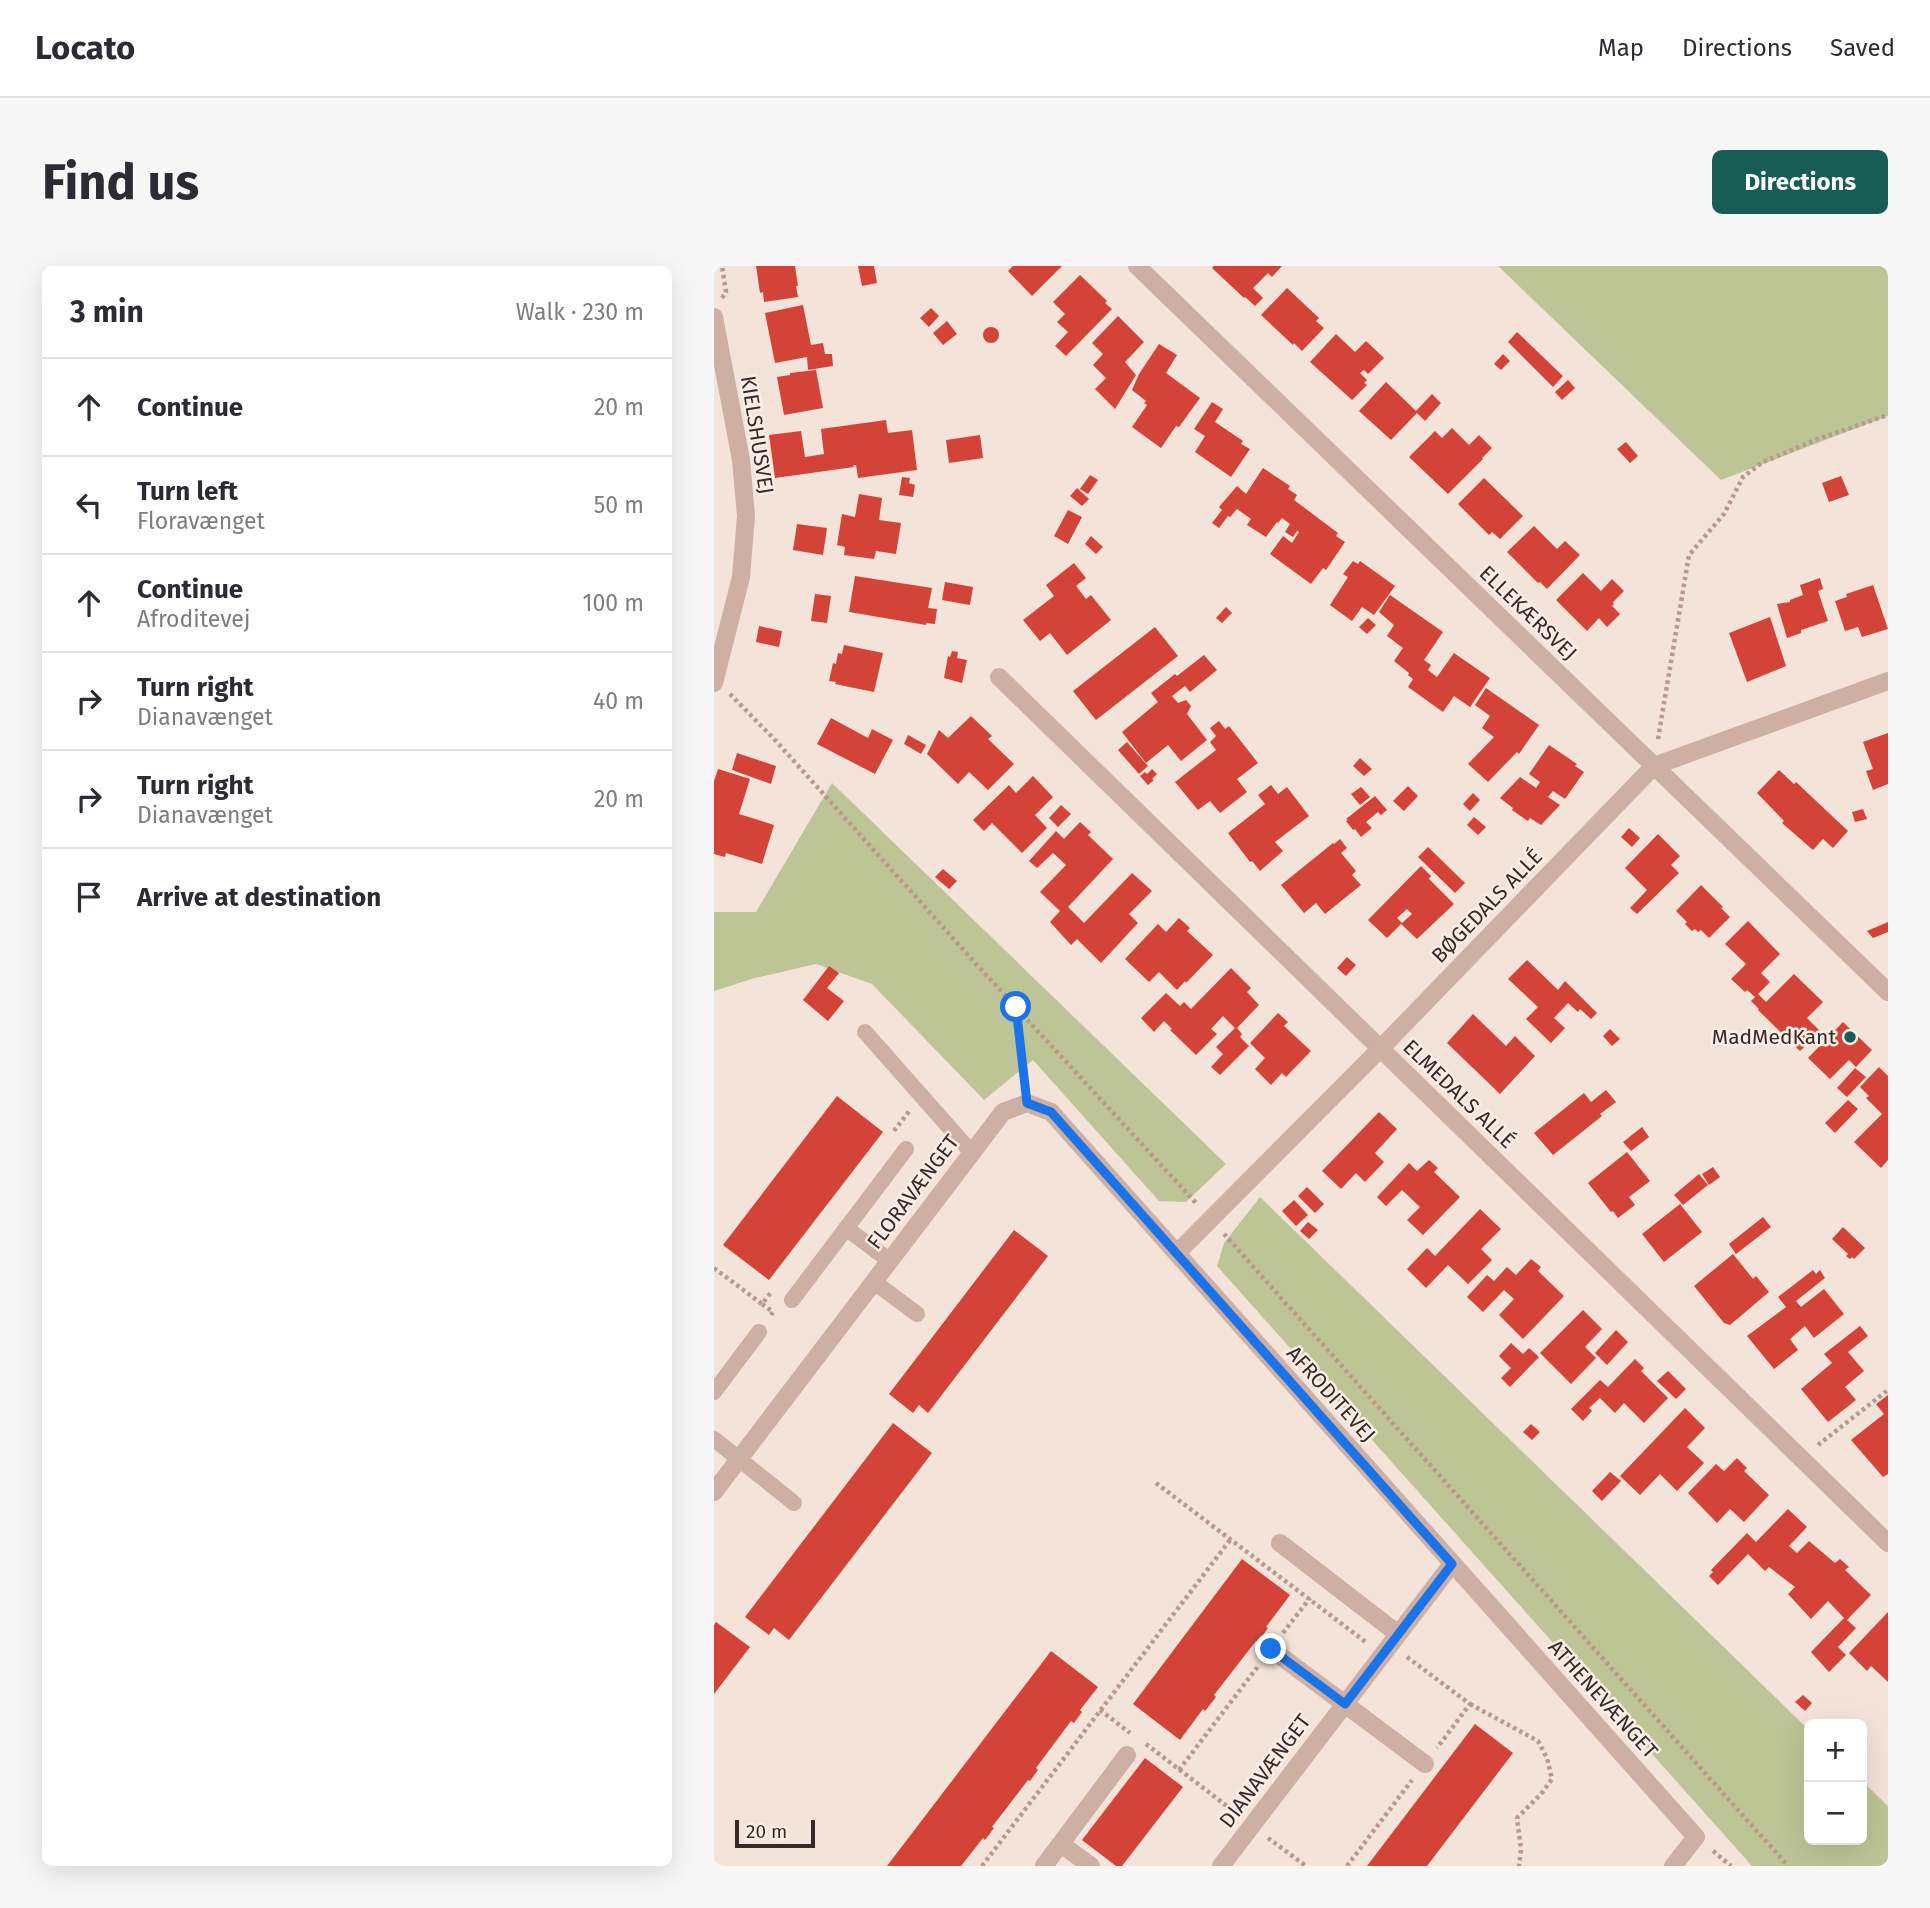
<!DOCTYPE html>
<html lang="en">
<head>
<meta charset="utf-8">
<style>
	:root { --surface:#fff; --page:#f7f7f7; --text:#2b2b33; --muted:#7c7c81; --line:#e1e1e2; --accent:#175d56 }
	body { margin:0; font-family:"Fira Sans",sans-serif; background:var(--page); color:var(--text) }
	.controls { position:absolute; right:21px; bottom:21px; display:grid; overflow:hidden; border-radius:10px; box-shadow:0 7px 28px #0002 }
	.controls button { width:63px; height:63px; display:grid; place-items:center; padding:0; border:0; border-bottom:2px solid var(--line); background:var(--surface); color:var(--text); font:35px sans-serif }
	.scale { position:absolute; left:21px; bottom:18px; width:80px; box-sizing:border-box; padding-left:7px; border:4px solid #382926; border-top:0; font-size:19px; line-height:24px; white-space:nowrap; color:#382926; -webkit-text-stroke:5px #fbeee6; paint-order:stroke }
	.stop { position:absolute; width:21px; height:21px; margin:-16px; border:5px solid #1a73e8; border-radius:50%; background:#fff }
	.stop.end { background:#1a73e8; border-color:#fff; box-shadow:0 2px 7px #0008 }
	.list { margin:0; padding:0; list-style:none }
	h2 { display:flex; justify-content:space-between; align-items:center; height:91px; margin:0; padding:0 28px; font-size:30px }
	h2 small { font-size:23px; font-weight:400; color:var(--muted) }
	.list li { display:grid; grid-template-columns:46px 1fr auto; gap:21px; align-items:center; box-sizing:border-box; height:98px; padding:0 28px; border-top:2px solid var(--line) }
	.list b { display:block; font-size:26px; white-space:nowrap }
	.list p { margin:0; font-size:23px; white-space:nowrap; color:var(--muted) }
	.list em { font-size:23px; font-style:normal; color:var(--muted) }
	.icon { flex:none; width:38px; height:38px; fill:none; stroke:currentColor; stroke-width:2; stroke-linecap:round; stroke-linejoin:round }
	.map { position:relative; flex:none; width:1174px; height:1600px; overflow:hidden; border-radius:10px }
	header { display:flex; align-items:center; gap:42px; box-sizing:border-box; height:98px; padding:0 35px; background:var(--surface); border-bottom:2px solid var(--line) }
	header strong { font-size:33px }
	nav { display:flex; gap:38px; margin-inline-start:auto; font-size:24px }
	.intro { display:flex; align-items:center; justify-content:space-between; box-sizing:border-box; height:168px; padding:0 42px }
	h1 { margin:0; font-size:49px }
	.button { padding:18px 32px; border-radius:10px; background:var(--accent); color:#fff; font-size:24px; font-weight:700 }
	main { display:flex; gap:42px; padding:0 42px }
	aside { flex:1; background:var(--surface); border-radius:10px; box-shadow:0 7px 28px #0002 }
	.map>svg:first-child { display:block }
</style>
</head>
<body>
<header>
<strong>Locato</strong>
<nav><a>Map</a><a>Directions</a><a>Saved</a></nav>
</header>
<div class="intro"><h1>Find us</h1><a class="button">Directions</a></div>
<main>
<aside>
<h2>3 min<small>Walk · 230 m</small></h2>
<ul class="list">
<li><svg class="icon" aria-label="ahead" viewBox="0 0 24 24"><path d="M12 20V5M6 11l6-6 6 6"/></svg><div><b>Continue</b></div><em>20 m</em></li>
<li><svg class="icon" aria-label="left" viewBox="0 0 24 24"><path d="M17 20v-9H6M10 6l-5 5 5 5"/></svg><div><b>Turn left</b><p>Floravænget</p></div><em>50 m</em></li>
<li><svg class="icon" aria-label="ahead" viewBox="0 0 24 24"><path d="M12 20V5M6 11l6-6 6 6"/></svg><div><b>Continue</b><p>Afroditevej</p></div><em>100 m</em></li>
<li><svg class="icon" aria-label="right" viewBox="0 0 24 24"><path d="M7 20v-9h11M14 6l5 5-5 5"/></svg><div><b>Turn right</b><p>Dianavænget</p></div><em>40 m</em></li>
<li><svg class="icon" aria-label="right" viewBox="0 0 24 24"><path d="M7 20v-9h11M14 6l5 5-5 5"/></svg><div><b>Turn right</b><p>Dianavænget</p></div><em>20 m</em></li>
<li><svg class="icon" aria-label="arrive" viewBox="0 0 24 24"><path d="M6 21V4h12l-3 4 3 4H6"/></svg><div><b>Arrive at destination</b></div></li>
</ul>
</aside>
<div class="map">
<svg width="1174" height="1600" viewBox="0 0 1174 1600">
	<rect width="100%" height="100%" fill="#f4e3d9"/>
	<!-- green -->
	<g fill="#bdc597">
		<polygon points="784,0 1174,0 1174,150 1007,214"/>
		<polygon points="118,517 512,898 472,936 445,935 319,794 270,834 158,718 102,698 41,712 0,725 0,646 42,646"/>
		<polygon points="546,931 1095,1464 1095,1574 1148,1574 1148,1515 1174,1540 1174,1600 1038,1600 503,1000 510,977"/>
	</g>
	<!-- building -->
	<g fill="#d34338">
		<polygon points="42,0 81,0 84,20 82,20 84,31 50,36 49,26 46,27"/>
		<polygon points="144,0 160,0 163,17 148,20"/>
		<polygon points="299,0 348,0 318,30 294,5"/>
		<polygon points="500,0 568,0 558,11 554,7 539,22 549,32 541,40 531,31 530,32 498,2"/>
		<polygon points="366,9 393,35 391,37 398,43 352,90 341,80 354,66 343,56 351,48 339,36"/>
		<polygon points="573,22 605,52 602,55 610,62 588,85 580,77 579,79 547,49"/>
		<polygon points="89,39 97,79 109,77 111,88 118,88 119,100 94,104 93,91 61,97 51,47"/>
		<polygon points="217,42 225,50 215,61 206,52"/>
		<polygon points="404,50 430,76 411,96 422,109 401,143 381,123 392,112 379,99 389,88 378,77"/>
		<polygon points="233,55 243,68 229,79 219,67"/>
		<circle cx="277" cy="69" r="8"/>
		<polygon points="803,66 849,110 839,121 794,76"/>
		<polygon points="622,68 641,86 652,75 670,92 654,108 650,104 646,107 653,114 650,117 653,119 638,134 596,96"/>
		<polygon points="445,78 463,89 452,107 486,132 465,161 462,160 447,182 418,161 433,139 430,137 432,135 418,124 425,108"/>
		<polygon points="789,88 796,95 787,104 780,98"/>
		<polygon points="102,104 109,142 70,149 63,111 76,109 76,107"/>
		<polygon points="854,114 861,122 848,134 841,126"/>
		<polygon points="672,116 702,145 718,128 727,137 711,155 703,147 677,174 645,145"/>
		<polygon points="498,136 509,143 501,156 529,175 527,178 536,183 517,211 481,186 491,170 480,163"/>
		<polygon points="172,154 174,167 198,164 203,204 144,212 142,199 139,199 140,201 61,212 55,169 87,165 91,191 110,188 107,163"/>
		<polygon points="738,162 755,179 765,169 778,182 768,192 769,193 734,228 695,191 721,165 728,172"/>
		<polygon points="266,169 269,192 235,197 232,174"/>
		<polygon points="912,176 924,190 916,197 903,183"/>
		<polygon points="549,202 576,220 574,223 583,229 580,234 624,267 622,270 631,276 612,304 609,302 597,318 556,288 569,270 578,277 585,266 583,265 579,271 571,266 576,258 568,252 564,257 563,256 552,271 533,259 537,253 523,243 516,251 514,250 505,262 498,257 508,244 505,241 523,220 532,228"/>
		<polygon points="376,209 384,214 374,228 366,223"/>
		<polygon points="1127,210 1135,229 1115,236 1108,217"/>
		<polygon points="188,211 196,212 195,217 201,219 199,231 185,229"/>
		<polygon points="770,212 809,250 786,273 778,266 775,269 744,238"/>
		<polygon points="363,222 375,233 368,240 356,230"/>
		<polygon points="145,228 168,232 165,254 187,257 182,288 162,285 160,293 130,289 131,281 123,279 128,248 141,251"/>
		<polygon points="354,244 368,251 354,278 340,270"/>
		<polygon points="83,258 113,262 109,289 79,284"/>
		<polygon points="820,260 843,283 851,275 866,289 833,323 826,316 824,317 793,286"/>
		<polygon points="377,270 389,281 382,288 371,278"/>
		<polygon points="639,295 644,298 646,295 681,320 660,349 648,341 638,355 616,339 634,311 629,308"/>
		<polygon points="360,297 372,312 362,320 372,333 377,329 397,354 353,389 336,367 326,375 309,354 340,330 332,319"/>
		<polygon points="869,307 887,325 898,313 910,325 899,336 900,338 898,340 906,348 893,361 885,352 873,365 842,334"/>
		<polygon points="141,310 218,322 214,342 223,343 221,358 212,357 212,359 135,346"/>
		<polygon points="1106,312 1109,323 1104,325 1114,355 1087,364 1087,367 1073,372 1063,338 1076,336 1076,334 1089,329 1086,319"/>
		<polygon points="231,316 259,321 256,339 228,334"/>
		<polygon points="1159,319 1174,363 1148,371 1144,361 1131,365 1121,335 1133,331 1132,328"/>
		<polygon points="101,328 117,330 113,357 97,355"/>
		<polygon points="676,329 729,366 710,394 717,399 714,404 723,411 740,387 776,412 756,441 740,430 729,446 694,421 699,413 694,409 695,407 680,395 689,382 673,370 680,359 665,346"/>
		<polygon points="512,341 518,347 508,357 502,352"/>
		<polygon points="1056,351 1072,400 1033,416 1015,367"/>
		<polygon points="654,352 662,359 653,368 645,361"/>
		<polygon points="45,360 68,365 65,381 42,376"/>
		<polygon points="441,361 464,390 382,454 359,425"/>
		<polygon points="130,379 169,387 160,426 121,418 122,416 115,415 119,397 122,398 124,387 128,388"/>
		<polygon points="238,385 244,386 243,392 253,394 248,417 230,412 234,390 236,391"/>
		<polygon points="490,389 503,404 476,426 471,420 458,430 464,437 472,434 477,440 473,448 493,474 467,495 454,479 432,497 408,466 444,436 437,427 461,408 463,410"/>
		<polygon points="772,422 825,459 805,488 803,486 774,516 754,498 780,471 768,462 776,450 761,439"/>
		<polygon points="257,450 278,470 274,473 300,498 274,524 255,506 244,518 213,488 225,464 234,472"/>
		<polygon points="117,452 154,472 158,463 179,474 161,508 103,478"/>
		<polygon points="505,455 511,463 515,460 544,497 523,513 533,526 506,547 496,535 484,544 461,516 502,484 496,476 502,470 496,462"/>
		<polygon points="1174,467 1174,518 1159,524 1152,505 1159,503 1149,476"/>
		<polygon points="194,469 212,479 207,488 190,478"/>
		<polygon points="413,476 434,500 425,508 404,484"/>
		<polygon points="835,479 863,498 861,500 870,506 851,533 839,525 834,531 846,539 827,559 816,552 814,555 798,544 799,542 786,532 806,511 822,522 826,516 815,508"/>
		<polygon points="23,487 62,500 57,518 18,504"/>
		<polygon points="646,492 658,503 650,510 639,500"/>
		<polygon points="4,503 36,513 25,548 60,559 48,598 12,587 11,591 0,588 0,515"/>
		<polygon points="438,503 443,508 438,513 440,514 434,519 426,510 431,506 433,508"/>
		<polygon points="1065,504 1080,518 1082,516 1134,565 1119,582 1109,573 1099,584 1068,557 1070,555 1043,527"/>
		<polygon points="319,510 339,531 321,549 333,562 308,587 278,557 270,565 259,554 295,519 302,527"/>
		<polygon points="557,519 564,528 573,521 595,550 561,576 569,585 546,605 538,595 536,596 514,567 551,538 544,529"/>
		<polygon points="694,520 704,530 690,545 679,535"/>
		<polygon points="647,521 656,531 646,539 637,528"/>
		<polygon points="759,527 766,534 756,545 749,538"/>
		<polygon points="661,530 673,544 667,549 664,546 652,556 658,562 647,571 641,563 639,564 632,555 634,554 632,553"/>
		<polygon points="347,539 357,548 344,561 335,552"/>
		<polygon points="1149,543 1153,553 1141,556 1138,546"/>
		<polygon points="760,551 772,561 764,569 753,559"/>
		<polygon points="366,556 377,566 374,569 399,593 354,641 370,657 418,607 438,625 415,648 424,657 387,697 363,673 357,679 336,656 346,645 326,626 352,599 339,587 323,602 315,595 342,565 350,573"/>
		<polygon points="915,562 926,572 918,581 907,571"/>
		<polygon points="944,568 966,590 957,599 965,607 923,648 916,642 933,624 911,602"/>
		<polygon points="626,573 633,582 627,587 642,605 638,609 647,619 611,648 602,637 590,647 567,619 619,577 620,578"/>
		<polygon points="714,581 751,617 741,627 704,591"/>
		<polygon points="707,600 717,610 715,613 740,638 703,673 687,658 698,648 693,643 683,652 688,657 673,672 654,654"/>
		<polygon points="229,603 243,615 235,623 221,611"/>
		<polygon points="987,619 1009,641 1007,642 1016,651 995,672 987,664 984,666 981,663 978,665 971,658 973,656 962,645"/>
		<polygon points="465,652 476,662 473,665 499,689 472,717 471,715 463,724 445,706 435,716 411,693 444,658 452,666"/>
		<polygon points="1034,655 1066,688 1047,707 1056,716 1044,728 1052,736 1080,708 1109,736 1093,752 1106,765 1086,785 1044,744 1045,743 1037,735 1041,731 1033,724 1031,726 1017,713 1032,698 1011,678"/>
		<polygon points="1174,656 1174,666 1159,672 1153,665"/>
		<polygon points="633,691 642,699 632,710 623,702"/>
		<polygon points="813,694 844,724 851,715 883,747 877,753 866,743 864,746 854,737 840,752 851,762 837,777 812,753 824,741 794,713"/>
		<polygon points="115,700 125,707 113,722 130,735 114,755 89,734"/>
		<polygon points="517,702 537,722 533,726 545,739 523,762 528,768 526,771 535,780 506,809 497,801 509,788 502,781 521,762 509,750 497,763 503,768 482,789 456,764 458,763 450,755 440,766 427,752 452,727 466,740 470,736 477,743"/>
		<polygon points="564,747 574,756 570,760 597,785 572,811 568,807 557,819 541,803 551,792 536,777"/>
		<polygon points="759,748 792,780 801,770 821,790 786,828 733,777"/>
		<polygon points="1129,756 1158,784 1142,801 1135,794 1116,813 1094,792"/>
		<polygon points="896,763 906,773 898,780 889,770"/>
		<polygon points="1165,801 1174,810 1174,894 1167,902 1140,876 1168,848 1152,832 1155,830 1146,821"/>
		<polygon points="1141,802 1152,811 1133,831 1123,822"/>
		<polygon points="892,824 902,836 886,848 888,850 839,889 820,867 870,827 877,836"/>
		<polygon points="123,830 169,866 55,1014 9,979"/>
		<polygon points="1134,834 1144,843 1121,867 1111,857"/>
		<polygon points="665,846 683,863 661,887 670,896 651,916 642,907 627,923 608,905"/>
		<polygon points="928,861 935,871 917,885 909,876"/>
		<polygon points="913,886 936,915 915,931 921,939 904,952 899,945 897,946 874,917"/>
		<polygon points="715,894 724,902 720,906 746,931 709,969 693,954 706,941 688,924 672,940 663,931 695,897 703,905"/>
		<polygon points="999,901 1006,911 995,919 988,908"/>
		<polygon points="985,908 994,919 969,939 960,929"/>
		<polygon points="593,921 610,938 601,947 584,930"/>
		<polygon points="580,934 594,949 582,960 568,945"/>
		<polygon points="966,938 988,966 950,996 928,968"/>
		<polygon points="766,943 787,963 767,983 778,994 754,1018 734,999 712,1022 693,1003 713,982 721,990"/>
		<polygon points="1049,951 1057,961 1022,988 1015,978"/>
		<polygon points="594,956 604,964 595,973 586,965"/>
		<polygon points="1129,961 1151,982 1140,993 1138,991 1136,993 1132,990 1134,988 1118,973"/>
		<polygon points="300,964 334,990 214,1147 205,1139 199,1147 175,1128"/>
		<polygon points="1019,988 1039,1013 1042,1010 1055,1026 1016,1059 1010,1057 980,1020"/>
		<polygon points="817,993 827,1001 824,1005 850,1030 809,1073 785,1049 800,1033 790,1024 769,1046 753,1031 773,1009 780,1015 793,1001 802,1009"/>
		<polygon points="1099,1004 1102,1008 1106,1004 1111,1012 1082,1035 1087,1041 1110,1023 1130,1048 1100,1072 1091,1060 1076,1073 1084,1084 1060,1103 1033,1070 1072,1041 1064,1031"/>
		<polygon points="869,1044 888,1063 871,1081 882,1092 857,1118 826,1087"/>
		<polygon points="1146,1060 1154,1070 1134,1086 1150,1105 1131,1121 1142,1134 1114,1156 1087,1123 1118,1097 1110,1088"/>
		<polygon points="902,1064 914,1076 893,1099 881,1087"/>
		<polygon points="797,1077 809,1088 815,1082 825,1091 796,1121 787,1112 797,1102 785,1090"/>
		<polygon points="921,1093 930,1102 927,1105 954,1132 930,1157 910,1137 901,1147 886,1132 875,1142 878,1145 869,1155 857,1143 886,1114 894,1121"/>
		<polygon points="954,1105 972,1123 962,1133 943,1115"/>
		<polygon points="1174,1129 1174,1208 1169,1211 1137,1174 1170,1148 1162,1138"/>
		<polygon points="971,1142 991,1162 973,1181 990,1197 963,1225 946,1208 926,1229 906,1210"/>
		<polygon points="179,1157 218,1187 75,1374 60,1362 55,1369 31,1351"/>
		<polygon points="817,1158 826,1166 818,1174 809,1166"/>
		<polygon points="1023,1192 1033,1202 1030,1205 1055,1229 1030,1256 1016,1243 1003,1257 974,1227 1002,1198 1010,1205"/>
		<polygon points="896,1206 907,1215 888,1235 878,1225"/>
		<polygon points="1074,1243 1093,1261 1075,1280 1083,1287 1095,1275 1121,1297 1126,1293 1135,1301 1131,1304 1157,1329 1133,1354 1142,1362 1124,1381 1132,1389 1115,1406 1097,1386 1130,1352 1114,1335 1097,1353 1074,1328 1081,1321 1055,1301 1051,1305 1034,1288 1004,1319 995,1310 999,1306 997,1304 1033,1267 1042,1276"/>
		<polygon points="528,1293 576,1329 552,1361 554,1362 544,1376 542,1375 500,1429 502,1431 491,1445 489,1443 466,1474 419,1438"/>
		<polygon points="1174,1346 1174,1416 1157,1400 1153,1405 1135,1387"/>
		<polygon points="2,1356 36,1381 0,1428 0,1359"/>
		<polygon points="337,1385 384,1421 366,1444 368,1446 360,1457 357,1455 322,1502 324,1504 316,1515 314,1514 278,1561 280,1562 271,1574 269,1572 247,1600 173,1600"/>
		<polygon points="1089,1429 1098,1437 1091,1445 1081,1436"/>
		<polygon points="761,1458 799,1487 713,1600 653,1600"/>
		<polygon points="431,1492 469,1521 408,1600 402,1600 368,1574"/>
	</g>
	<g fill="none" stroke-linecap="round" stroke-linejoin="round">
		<!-- path -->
		<g stroke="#b9998d" stroke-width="4.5" stroke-dasharray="3.5 3.5" stroke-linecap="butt">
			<polyline points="8,32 12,26 8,0"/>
			<polyline points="16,428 61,474 263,699 483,938"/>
			<polyline points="944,473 975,289 1010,248 1029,211 1049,196 1101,174 1174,149"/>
			<polyline points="302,741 311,818"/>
			<polyline points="180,865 196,844"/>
			<polyline points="510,968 1074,1600"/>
			<polyline points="0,1002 48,1038 58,1025"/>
			<polyline points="48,1038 59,1046 57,1049"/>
			<polyline points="1104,1179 1174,1124"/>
			<polyline points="442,1217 653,1377"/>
			<polyline points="569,1367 596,1332"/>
			<polyline points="693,1391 756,1438 723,1482"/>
			<polyline points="756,1438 824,1475 833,1492 838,1513 827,1528 803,1552 807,1583 805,1600"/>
			<polyline points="386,1444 416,1467"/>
			<polyline points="432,1478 522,1547"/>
			<polyline points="465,1504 545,1399"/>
			<polyline points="554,1572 592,1600"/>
			<polyline points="999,1585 1017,1600"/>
			<polyline points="268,1600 516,1274"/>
			<polyline points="633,1600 698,1514"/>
		</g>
		<!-- service -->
		<g stroke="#cdafa3" stroke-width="16">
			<polyline points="151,766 258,887"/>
			<polyline points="132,962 176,995"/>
			<polyline points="160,1016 203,1048"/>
			<polyline points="78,1034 192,883"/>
			<polyline points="0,1126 45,1066"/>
			<polyline points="0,1173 80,1237"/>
		</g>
		<!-- minor -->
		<g stroke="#cdafa3" stroke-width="18">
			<polyline points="0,51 27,194 32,250 27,311 0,417"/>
			<polyline points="285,411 1174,1277"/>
			<polyline points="463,987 666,783 940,500 1174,415"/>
			<polyline points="0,1226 289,846 313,837 337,846 982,1571 959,1600"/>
			<polyline points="566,1277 684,1368"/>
			<polyline points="557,1383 711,1498"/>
			<polyline points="347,1578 377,1600"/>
			<polyline points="330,1600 413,1489"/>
			<polyline points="507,1600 738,1298"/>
		</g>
		<!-- tertiary -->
		<polyline stroke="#cdafa3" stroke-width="18" points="423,0 1174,726"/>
	</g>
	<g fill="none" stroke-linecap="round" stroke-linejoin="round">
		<!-- route -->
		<polyline stroke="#1a73e8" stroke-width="9" points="302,741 313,837 337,846 738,1298 631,1438 557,1383"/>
	</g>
	<!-- markers -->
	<circle fill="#175d56" stroke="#fbeee6" stroke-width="2.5" cx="1136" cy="771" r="7"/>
	<g text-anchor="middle" stroke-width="5" stroke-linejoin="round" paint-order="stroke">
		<!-- street labels -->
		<g font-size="21" fill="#382926" stroke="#fbeee6">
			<text transform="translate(43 169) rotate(81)" y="7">KIELSHUSVEJ</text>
			<text transform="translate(814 347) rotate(44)" y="7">ELLEKÆRSVEJ</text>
			<text transform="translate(773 640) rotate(-46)" y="7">BØGEDALS ALLÉ</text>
			<text transform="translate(745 828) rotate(44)" y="7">ELMEDALS ALLÉ</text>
			<text transform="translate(199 926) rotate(-53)" y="7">FLORAVÆNGET</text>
			<text transform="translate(617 1128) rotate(48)" y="7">AFRODITEVEJ</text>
			<text transform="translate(889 1433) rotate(48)" y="7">ATHENEVÆNGET</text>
			<text transform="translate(551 1505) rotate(-53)" y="7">DIANAVÆNGET</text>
		</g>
		<!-- poi labels -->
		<g font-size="21" fill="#382926" stroke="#fbeee6" text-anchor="end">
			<text x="1122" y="778">MadMedKant</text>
		</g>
	</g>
</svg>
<div class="controls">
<button>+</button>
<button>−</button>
</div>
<div class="scale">20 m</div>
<div class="stop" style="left:302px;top:741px"></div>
<div class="stop end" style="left:557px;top:1383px"></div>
</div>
</main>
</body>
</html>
